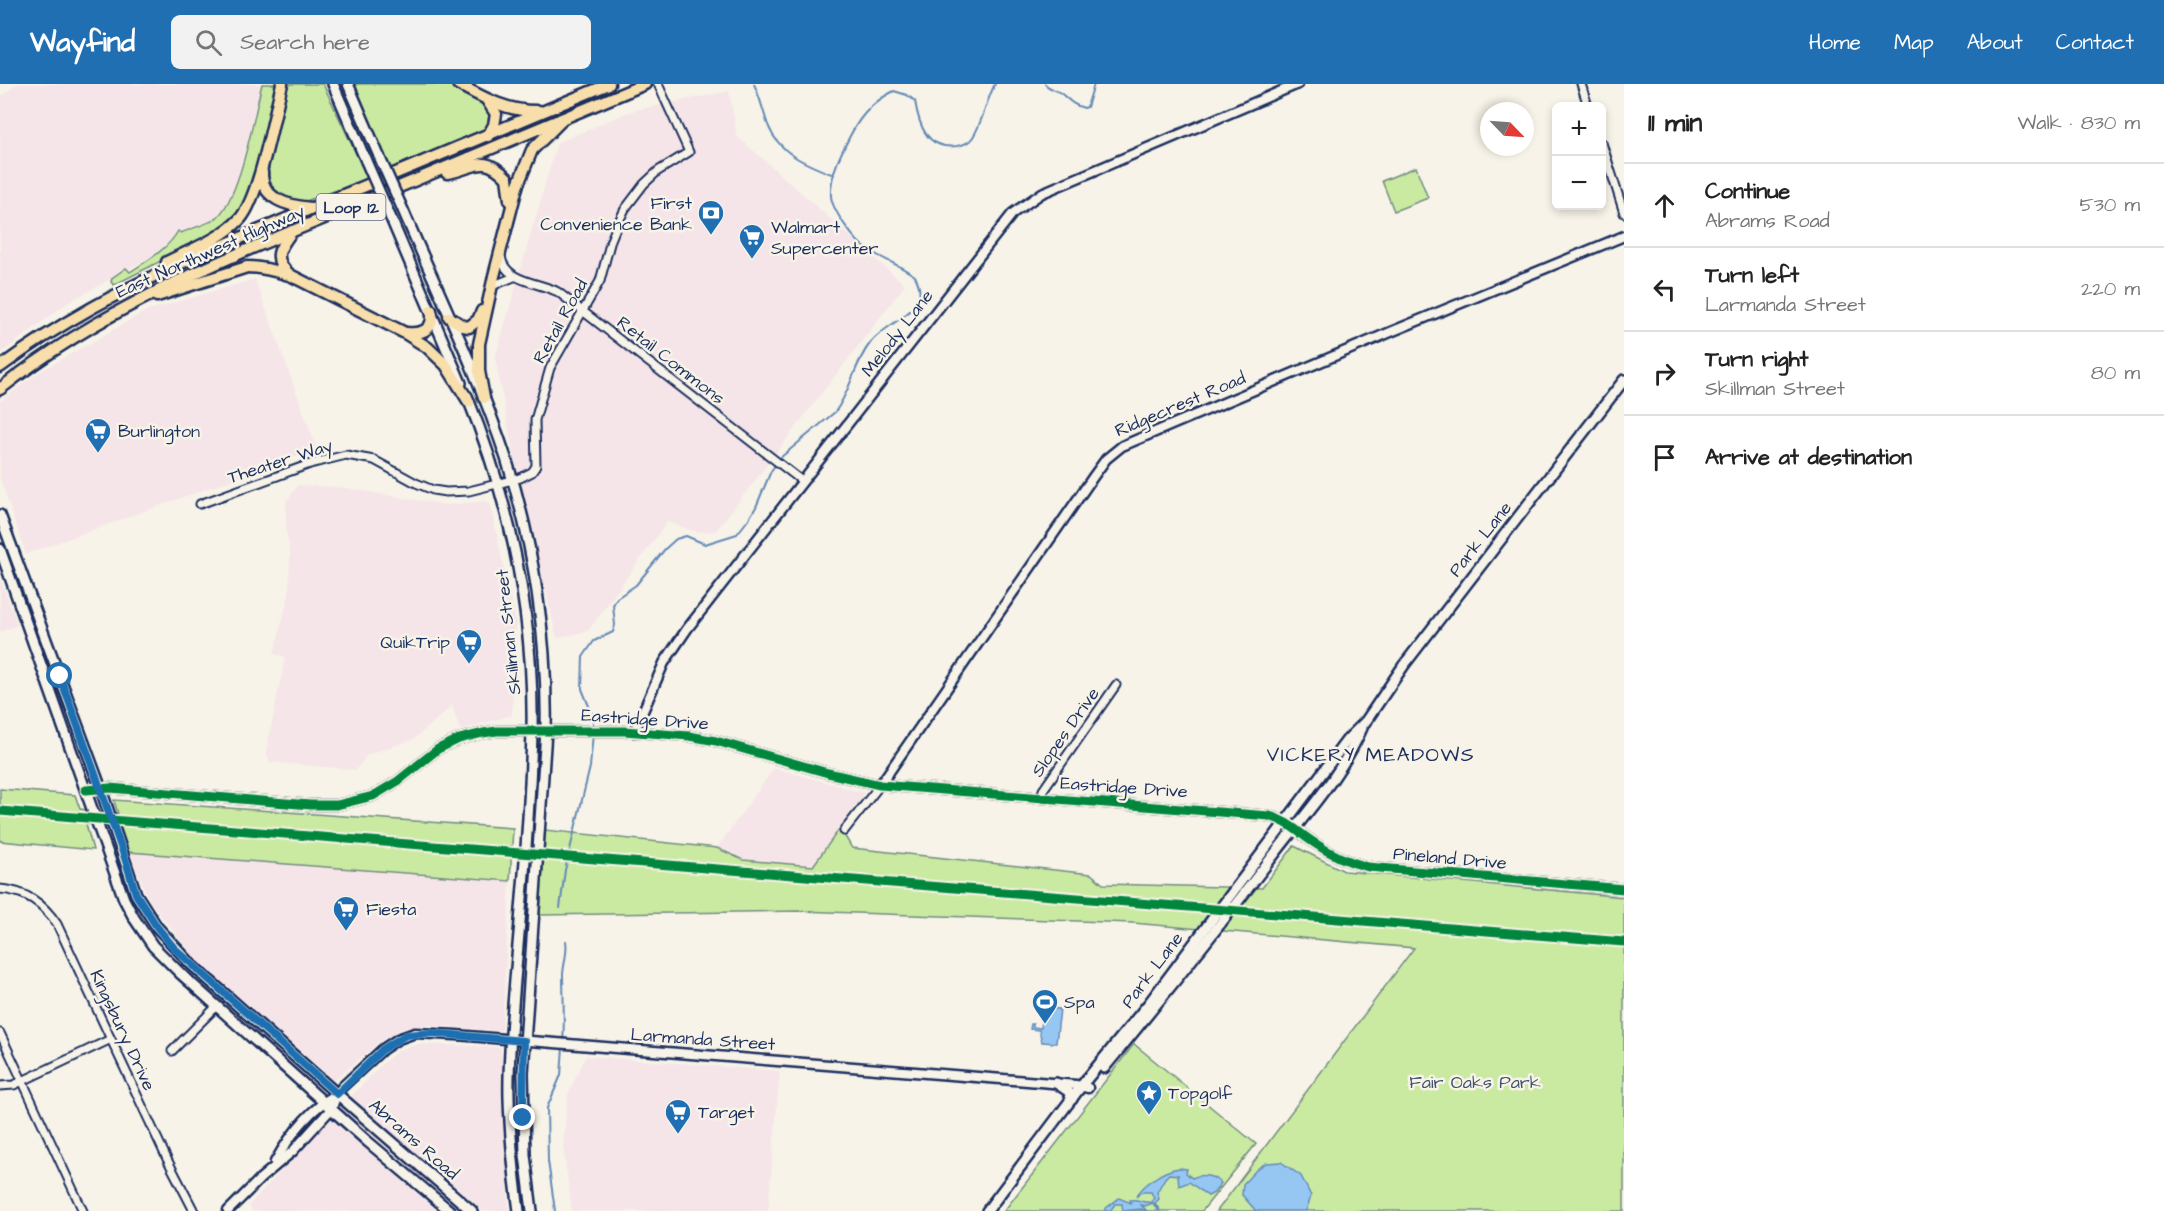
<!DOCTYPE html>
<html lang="en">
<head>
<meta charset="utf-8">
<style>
	:root { --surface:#fff; --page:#f2f2f2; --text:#222; --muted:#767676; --line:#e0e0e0; --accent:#1f6fb2 }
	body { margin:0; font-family:"Architects Daughter",sans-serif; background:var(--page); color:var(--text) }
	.controls { position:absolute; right:18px; top:18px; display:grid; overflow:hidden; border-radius:9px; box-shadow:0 3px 9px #0003 }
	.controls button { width:54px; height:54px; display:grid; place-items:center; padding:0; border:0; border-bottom:2px solid var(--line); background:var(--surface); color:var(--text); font:30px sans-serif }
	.compass { position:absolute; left:1480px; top:18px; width:54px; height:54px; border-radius:50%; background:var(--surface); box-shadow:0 3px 9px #0003; rotate:115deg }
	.stop { position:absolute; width:18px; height:18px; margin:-14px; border:4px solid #1f6fb2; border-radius:50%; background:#fff }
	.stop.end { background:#1f6fb2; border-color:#fff; box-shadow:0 2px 6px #0008 }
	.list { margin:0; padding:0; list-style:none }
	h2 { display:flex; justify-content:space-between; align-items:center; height:78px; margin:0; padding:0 24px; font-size:26px }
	h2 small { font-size:20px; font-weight:400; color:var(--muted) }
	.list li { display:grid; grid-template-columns:39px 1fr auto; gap:18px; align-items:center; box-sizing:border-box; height:84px; padding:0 24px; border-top:2px solid var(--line) }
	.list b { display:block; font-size:22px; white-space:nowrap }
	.list p { margin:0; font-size:20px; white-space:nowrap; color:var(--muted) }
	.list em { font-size:20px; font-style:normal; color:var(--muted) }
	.icon { flex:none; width:33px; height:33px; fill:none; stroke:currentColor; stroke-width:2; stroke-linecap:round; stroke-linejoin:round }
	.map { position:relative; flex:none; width:1624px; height:1127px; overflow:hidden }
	header { display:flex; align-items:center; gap:36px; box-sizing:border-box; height:84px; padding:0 30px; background:var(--accent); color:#fff }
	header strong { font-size:28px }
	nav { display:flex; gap:33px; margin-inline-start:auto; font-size:21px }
	.search { width:420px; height:54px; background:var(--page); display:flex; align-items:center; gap:15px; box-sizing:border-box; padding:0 21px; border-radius:9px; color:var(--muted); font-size:22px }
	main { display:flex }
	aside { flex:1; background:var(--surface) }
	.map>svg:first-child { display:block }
</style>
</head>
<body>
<header>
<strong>Wayfind</strong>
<div class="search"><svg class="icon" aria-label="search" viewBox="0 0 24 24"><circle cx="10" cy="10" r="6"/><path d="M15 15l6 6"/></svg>Search here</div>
<nav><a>Home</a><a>Map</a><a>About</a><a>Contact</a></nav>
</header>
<main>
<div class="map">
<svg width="1624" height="1127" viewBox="0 0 1624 1127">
	<rect width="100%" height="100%" fill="#f7f3e8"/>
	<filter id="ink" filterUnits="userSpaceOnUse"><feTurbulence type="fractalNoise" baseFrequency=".0167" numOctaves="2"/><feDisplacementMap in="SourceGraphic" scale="12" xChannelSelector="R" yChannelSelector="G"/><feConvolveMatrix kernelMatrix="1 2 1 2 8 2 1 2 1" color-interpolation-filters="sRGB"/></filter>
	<g filter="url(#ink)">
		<!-- built -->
		<g fill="#f5e5e8">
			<polygon points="17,0 262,0 237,98 228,120 214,138 67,219 0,270 0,13"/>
			<polygon points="729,7 737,52 905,201 716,447 697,448 667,438 588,547 557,554 514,373 495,274 557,59 631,27"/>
			<polygon points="255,195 317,365 26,470 0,395 0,317 36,290 146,227"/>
			<polygon points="298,401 339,403 447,421 486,417 490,420 516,539 512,631 460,646 452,622 414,655 367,671 356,686 270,678 266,669 285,573 274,570 289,510 290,469 286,445 286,418"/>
			<polygon points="0,494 18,541 0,548"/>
			<polygon points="774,684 865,709 813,782 742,776 717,764"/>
			<polygon points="129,768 510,797 502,947 429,941 400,946 379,958 334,997 195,874 150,818"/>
			<polygon points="419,960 501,963 509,1127 252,1127 249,1121 383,979 399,966"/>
			<polygon points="586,972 780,987 768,1127 572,1127 563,1063 568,1010"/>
		</g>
		<!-- green -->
		<g fill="#caeaa2" stroke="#728c80" stroke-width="1.5">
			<path d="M262 0H279L246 120 225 144 114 201 111 198 112 194 126 184 130 188C148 176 168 165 178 147L181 149C191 144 206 141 215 135 240 117 254 31 262 0Z"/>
			<path d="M287 0H323L368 95 303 118C259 115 267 81 275 51 279 34 283 17 287 0Z"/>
			<polygon points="355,0 450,0 487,20 494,32 485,47 391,86"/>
			<polygon points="1416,83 1428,114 1394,127 1382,97"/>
			<polygon points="0,705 75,711 80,725 118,730 114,716 513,744 510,797 129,768 121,745 86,740 93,766 0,757"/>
			<polygon points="840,744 852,764 1091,790 1103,800 1262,804 1294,762 1344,787 1624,813 1624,1127 1217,1127 1414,864 1133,839 800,827 540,831 545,746 717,764 743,776 813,782"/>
			<polygon points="1134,960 1256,1060 1202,1127 1004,1127"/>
		</g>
		<!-- water -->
		<g fill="#96c7f2" stroke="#658ab7" stroke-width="1.5">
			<polygon points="1045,924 1060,925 1056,959 1042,958 1039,946 1030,945 1031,940 1033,940 1033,943 1041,944 1042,932 1046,929"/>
			<polygon points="1281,1078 1301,1092 1311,1112 1306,1127 1256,1127 1242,1111 1243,1100 1257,1085 1266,1079"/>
			<path d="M1179 1084 1187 1085 1186 1089 1192 1094C1202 1089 1214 1092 1221 1099L1214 1109 1208 1112 1189 1098 1179 1102 1178 1091 1169 1090 1165 1094 1157 1108 1159 1115 1155 1119 1160 1127H1158L1153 1119 1145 1122 1141 1121 1147 1127 1141 1125 1123 1127 1122 1120H1115L1110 1127H1106V1124L1119 1114 1131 1119 1130 1116C1138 1114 1144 1120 1151 1118L1154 1114 1151 1108H1142L1136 1113C1144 1099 1164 1086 1179 1084Z"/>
		</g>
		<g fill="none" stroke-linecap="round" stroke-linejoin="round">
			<!-- stream -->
			<g stroke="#658ab7" stroke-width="2">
				<path d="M754 0C760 13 763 27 768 41 779 70 808 81 834 91"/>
				<path d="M1045 0C1050 6 1057 5 1063 11 1070 17 1073 21 1084 24L1087 23 1094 0"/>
				<path d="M593 643V632L582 605 583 573 594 557 613 548 615 541 613 521 617 514 636 501 665 465 676 455 686 452 705 460 737 450 748 436 756 423 771 387 780 374 835 328C851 307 854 279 871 258 882 244 911 231 917 219 922 210 919 200 915 192 900 181 882 175 867 165 855 158 832 126 831 112 830 95 838 75 846 60 857 36 870 19 894 7L907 11 915 17C919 42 927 66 957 62 963 61 970 58 973 53 983 37 986 17 995 0"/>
				<polyline points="560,824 565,786 590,683 593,649"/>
				<path d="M563 958C565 935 563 913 563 890 564 877 568 869 566 857"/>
				<polyline points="555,1127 548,1077 547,1024 561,991 563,963"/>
			</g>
			<!-- minor casing -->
			<g stroke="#1b2f5e" stroke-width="11">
				<g id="minor">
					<polyline points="1581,0 1588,22"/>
					<polyline points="1602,59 1624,129"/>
					<path d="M501 172C504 198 539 198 558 208L802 397"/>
					<polyline points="492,202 514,193"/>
					<polyline points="200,420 310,380 346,371 374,376 416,399 433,406 446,408 469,407 520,394 532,388 536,382 535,336 550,284 600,197 611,156 618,139 625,125 644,100 658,87 689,68 658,0"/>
					<polyline points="1041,713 1043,706 1116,601"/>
					<polyline points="844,747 880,701"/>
					<path d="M0 805C26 807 43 819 57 840L167 1075 194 1127"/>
					<polyline points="0,949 83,1127"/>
					<polyline points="172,967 217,922"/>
					<polyline points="0,1002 14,1001 111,955"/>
				</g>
			</g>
			<!-- tertiary casing -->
			<g stroke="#1b2f5e" stroke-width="13">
				<g id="tertiary">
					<polyline points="634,648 664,579 687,545 1013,129 1042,109 1298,0"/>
					<polyline points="880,701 1093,393 1106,375 1122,362 1393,247 1624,152"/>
					<path d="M86 706 110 704 310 721H337L373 712 398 697 438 665 459 655 483 649 497 647H624L689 652 716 657 828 689 880 701 1269 732C1286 736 1298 748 1313 758 1330 770 1348 778 1368 783L1624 805"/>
					<path d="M275 1078C290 1051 309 1025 337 1010"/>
					<polyline points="228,1127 261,1094 293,1067 332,1024 337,1010 342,1003 383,965 398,955 415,949 456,951 1076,1001 1088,1004"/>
				</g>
			</g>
			<!-- secondary casing -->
			<g stroke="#1b2f5e" stroke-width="14">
				<g id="secondary">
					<polyline points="333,0 366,77"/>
					<polyline points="348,0 379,72"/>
					<path d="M403 126C438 208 478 289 506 374 534 461 548 556 546 647L523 989 525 1071 532 1127"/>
					<polyline points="390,132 461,299"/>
					<path d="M467 312C511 420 534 530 532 647 530 730 522 814 515 896 512 935 508 975 509 1014 510 1052 514 1090 519 1127"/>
					<polyline points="0,431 101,705 136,810 157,843 191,880 337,1010 472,1127"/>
					<polyline points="0,465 124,815 134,834 153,862 181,890 367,1057 450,1127"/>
					<path d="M1104 984C1163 913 1220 841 1276 768 1306 729 1342 690 1362 644"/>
					<polyline points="1056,999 1068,1007 1072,1015"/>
					<polyline points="987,1127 1082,1001 1150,918 1347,656 1366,637 1404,581 1624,296"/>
				</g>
			</g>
			<!-- primary casing -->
			<g stroke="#1b2f5e" stroke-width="15">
				<g id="primary">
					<path d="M458 0C484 14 508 28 539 27"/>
					<polyline points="487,16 496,30 494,41 488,52"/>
					<path d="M262 88C261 116 289 122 311 124"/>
					<path d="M447 89C475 85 482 68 507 94L510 116"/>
					<path d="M167 178C190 166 221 155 239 136 259 116 274 31 282 0"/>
					<path d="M289 190C271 174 280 163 292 147"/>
					<path d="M157 212 247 183C263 183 277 187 292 192L403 248 427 263 446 281 469 318"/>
					<polyline points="449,233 463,242 469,243 478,236 482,227"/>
					<path d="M406 249C423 251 436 244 431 226"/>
					<path d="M0 283C61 238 120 207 188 176L609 0"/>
					<path d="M0 305C103 223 224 175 344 126 445 84 545 42 645 0"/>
					<polyline points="484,314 479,287 479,260 494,192 517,103 532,66 560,38"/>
				</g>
			</g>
			<!-- minor -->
			<use href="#minor" stroke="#f7f3e8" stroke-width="7"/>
			<!-- tertiary -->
			<use href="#tertiary" stroke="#f7f3e8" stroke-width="8"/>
			<!-- secondary -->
			<use href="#secondary" stroke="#f7f3e8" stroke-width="9"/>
			<!-- primary -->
			<use href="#primary" stroke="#f8deab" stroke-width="10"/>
			<!-- secondary-bridge casing -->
			<g stroke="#1b2f5e" stroke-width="14" stroke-linecap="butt">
				<g id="secondary-bridge">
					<polyline points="379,72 403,126"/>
					<polyline points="366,77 390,132"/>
				</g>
			</g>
			<!-- secondary-bridge -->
			<use href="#secondary-bridge" stroke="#f7f3e8" stroke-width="9"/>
			<!-- cycleway casing -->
			<g stroke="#f7f3e8" stroke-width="13">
				<g id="cycleway">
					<path d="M86 706 110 704 310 721H337L373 712 398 697 438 665 459 655 483 649 497 647H624L689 652 716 657 828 689 880 701 1269 732C1286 736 1298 748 1313 758 1330 770 1348 778 1368 783L1624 805"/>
					<polyline points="0,727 1624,858"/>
				</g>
			</g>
			<!-- cycleway -->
			<use href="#cycleway" stroke="#00873e" stroke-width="9"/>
		</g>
	</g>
	<g fill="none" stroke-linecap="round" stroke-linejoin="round" filter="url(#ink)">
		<!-- route -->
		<polyline stroke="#1f6fb2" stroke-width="8" points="60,592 125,774 136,810 157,843 174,864 337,1010 383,965 406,951 431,949 524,957 523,1034"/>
	</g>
	<!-- icons -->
	<defs>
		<g id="bank-pin" transform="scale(1.35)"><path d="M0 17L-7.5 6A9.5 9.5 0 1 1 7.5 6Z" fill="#1f6fb2" stroke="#f7f3e8"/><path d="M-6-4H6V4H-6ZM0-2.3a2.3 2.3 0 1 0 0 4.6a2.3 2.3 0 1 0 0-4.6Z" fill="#fff"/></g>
		<g id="supermarket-pin" transform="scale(1.35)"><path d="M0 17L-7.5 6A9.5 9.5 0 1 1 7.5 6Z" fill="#1f6fb2" stroke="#f7f3e8"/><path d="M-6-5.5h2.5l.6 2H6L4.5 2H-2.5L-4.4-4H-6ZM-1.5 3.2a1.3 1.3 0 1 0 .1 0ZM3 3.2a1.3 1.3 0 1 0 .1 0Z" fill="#fff"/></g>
		<g id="stadium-pin" transform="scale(1.35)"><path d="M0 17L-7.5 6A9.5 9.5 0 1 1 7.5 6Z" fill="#1f6fb2" stroke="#f7f3e8"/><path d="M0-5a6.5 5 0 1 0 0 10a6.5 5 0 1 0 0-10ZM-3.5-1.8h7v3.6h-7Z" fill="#fff"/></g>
		<g id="sight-pin" transform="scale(1.35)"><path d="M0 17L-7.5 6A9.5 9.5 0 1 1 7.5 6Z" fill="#1f6fb2" stroke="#f7f3e8"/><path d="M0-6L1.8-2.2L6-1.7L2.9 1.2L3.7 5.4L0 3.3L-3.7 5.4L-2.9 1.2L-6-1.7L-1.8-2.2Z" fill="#fff"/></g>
	</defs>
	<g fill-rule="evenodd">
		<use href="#bank-pin" x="711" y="129"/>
		<use href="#supermarket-pin" x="752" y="153"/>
		<use href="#supermarket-pin" x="98" y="347"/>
		<use href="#supermarket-pin" x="469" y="558"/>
		<use href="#supermarket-pin" x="346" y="825"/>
		<use href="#stadium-pin" x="1045" y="918"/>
		<use href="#sight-pin" x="1149" y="1009"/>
		<use href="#supermarket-pin" x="678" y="1028"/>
	</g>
	<g text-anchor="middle" stroke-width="5" stroke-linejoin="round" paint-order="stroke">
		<!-- shield labels -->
		<rect fill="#f7f3e8" stroke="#5d6a87" stroke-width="1.5" x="316.5" y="110" width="69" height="26" rx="4.5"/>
		<g font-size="16" font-weight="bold" fill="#1b2f5e">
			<text x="351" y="129">Loop 12</text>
		</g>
		<!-- poi labels -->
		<g font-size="18" fill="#1b2f5e" stroke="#f7f3e8" text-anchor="start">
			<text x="692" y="125" text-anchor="end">First<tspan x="692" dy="21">Convenience Bank</tspan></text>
			<text x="771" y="149">Walmart<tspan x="771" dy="21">Supercenter</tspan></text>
			<text x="118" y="353">Burlington</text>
			<text x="450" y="564" text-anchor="end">QuikTrip</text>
			<text x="366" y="831">Fiesta</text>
			<text x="1064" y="924">Spa</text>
			<text x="1168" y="1015">Topgolf</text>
			<text x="698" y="1034">Target</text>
		</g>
		<!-- street labels -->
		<g font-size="18" fill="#1b2f5e" stroke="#f7f3e8">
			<text transform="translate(210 167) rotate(-24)" y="6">East Northwest Highway</text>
			<text transform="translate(560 237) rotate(-61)" y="6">Retail Road</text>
			<text transform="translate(897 249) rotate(-52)" y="6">Melody Lane</text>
			<text transform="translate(671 276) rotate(38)" y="6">Retail Commons</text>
			<text transform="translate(1180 320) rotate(-23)" y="6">Ridgecrest Road</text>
			<text transform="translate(280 377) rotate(-18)" y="6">Theater Way</text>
			<text transform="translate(1480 455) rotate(-52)" y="6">Park Lane</text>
			<text transform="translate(508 548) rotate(-96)" y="6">Skillman Street</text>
			<text transform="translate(645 635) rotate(4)" y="6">Eastridge Drive</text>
			<text transform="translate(1065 648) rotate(-55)" y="6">Slopes Drive</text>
			<text transform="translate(1124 703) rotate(4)" y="6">Eastridge Drive</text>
			<text transform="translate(1450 774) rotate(5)" y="6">Pineland Drive</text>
			<text transform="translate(1152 886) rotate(-53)" y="6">Park Lane</text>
			<text transform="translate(123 946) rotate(65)" y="6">Kingsbury Drive</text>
			<text transform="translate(703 955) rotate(4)" y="6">Larmanda Street</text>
			<text transform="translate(414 1055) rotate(41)" y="6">Abrams Road</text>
		</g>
		<!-- park labels -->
		<g font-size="18" fill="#3e546c" stroke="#f7f3e8">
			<text x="1475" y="1004">Fair Oaks Park</text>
		</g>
		<!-- neighbourhood labels -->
		<g font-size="20" letter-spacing="1.5" fill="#1b2f5e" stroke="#f7f3e8">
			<text x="1371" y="677">VICKERY MEADOWS</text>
		</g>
	</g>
</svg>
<div class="controls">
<button>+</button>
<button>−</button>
</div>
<svg class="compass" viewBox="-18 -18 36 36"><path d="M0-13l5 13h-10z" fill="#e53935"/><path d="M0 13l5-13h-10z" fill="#767676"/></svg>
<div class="stop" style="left:60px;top:592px"></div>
<div class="stop end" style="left:523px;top:1034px"></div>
</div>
<aside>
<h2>11 min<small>Walk · 830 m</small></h2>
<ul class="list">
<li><svg class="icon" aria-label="ahead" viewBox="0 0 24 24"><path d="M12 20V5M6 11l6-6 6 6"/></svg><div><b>Continue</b><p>Abrams Road</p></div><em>530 m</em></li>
<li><svg class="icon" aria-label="left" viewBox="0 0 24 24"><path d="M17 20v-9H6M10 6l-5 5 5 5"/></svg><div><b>Turn left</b><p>Larmanda Street</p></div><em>220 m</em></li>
<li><svg class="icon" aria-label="right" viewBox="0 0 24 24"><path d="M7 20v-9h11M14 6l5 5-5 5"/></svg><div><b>Turn right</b><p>Skillman Street</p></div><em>80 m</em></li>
<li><svg class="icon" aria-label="arrive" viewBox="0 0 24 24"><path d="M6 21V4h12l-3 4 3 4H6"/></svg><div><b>Arrive at destination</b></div></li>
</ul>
</aside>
</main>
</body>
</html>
